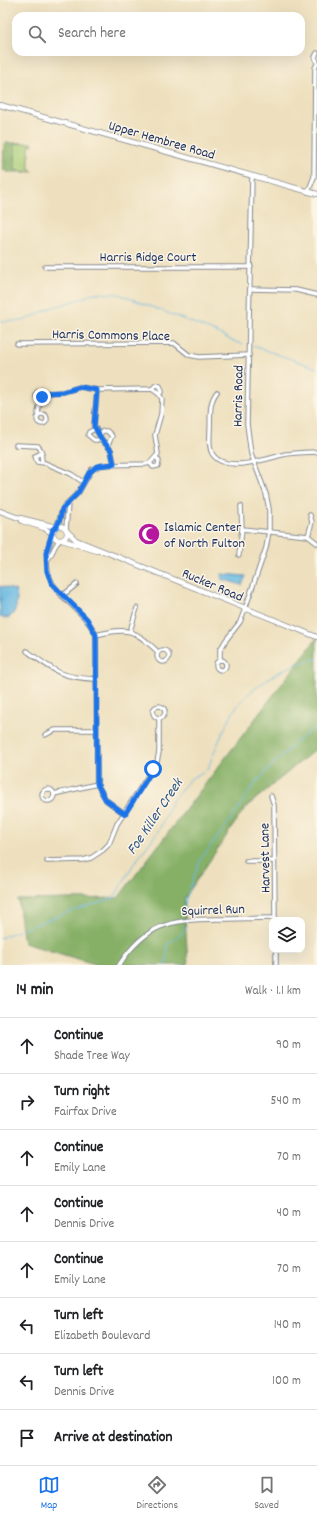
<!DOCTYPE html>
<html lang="en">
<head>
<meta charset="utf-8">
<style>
	:root { --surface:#fff; --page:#f6f6f6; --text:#202124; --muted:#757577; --line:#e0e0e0; --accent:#1a73e8 }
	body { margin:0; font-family:Dekko,sans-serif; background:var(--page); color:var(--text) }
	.controls { position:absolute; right:12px; bottom:12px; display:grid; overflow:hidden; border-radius:8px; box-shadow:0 4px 16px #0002 }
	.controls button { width:36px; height:36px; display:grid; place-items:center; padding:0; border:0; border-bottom:1px solid var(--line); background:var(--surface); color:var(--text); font:20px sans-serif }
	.stop { position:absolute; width:12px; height:12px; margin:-9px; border:3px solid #1a73e8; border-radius:50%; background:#fff }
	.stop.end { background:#1a73e8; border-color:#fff; box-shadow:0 1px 4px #0008 }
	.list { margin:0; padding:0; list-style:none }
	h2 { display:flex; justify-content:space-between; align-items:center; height:52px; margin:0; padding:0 16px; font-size:17px }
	h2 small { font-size:13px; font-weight:400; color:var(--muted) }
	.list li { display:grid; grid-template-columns:26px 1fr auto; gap:12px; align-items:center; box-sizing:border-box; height:56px; padding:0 16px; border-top:1px solid var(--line) }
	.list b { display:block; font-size:15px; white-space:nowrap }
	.list p { margin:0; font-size:13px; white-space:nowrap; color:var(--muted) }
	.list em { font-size:13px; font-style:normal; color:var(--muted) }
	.icon { flex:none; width:22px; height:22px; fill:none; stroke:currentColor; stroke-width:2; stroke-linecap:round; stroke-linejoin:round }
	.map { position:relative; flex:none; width:317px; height:965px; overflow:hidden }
	.search { position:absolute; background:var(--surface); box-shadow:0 4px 16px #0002; left:12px; right:12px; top:12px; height:44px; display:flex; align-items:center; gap:10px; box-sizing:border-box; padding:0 14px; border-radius:12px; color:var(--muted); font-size:15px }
	.sheet { height:500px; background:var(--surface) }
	nav { display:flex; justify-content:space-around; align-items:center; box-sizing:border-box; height:56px; border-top:1px solid var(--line); background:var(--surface); font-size:11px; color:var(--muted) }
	nav a { display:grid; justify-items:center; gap:2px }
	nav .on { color:var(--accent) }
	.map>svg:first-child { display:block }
</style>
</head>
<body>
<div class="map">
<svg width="317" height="965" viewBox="0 0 317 965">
	<rect width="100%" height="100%" fill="#fcf5e5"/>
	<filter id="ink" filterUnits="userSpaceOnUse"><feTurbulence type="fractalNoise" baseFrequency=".025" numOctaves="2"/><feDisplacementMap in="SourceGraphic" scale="8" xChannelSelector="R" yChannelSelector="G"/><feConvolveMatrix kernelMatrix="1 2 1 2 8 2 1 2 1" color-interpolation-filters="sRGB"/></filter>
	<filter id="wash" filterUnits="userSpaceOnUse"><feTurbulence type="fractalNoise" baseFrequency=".012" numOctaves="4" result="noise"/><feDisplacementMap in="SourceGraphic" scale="16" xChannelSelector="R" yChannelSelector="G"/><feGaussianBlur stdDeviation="0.9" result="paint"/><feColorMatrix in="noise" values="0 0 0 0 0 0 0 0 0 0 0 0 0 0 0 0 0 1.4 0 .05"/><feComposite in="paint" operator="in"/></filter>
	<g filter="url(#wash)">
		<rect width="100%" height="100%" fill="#eee0be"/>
		<!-- green -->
		<polygon fill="#a8cc75" stroke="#627e6a" points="22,143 32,143 33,145 29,145 29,169 32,170 32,172 15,171 15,144"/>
		<!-- forest -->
		<g fill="#86b066" stroke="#507062">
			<polygon points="7,143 22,143 15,144 15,170 27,172 6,172 3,169 4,145"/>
			<polygon points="317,638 317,748 245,808 184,899 188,965 98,965 24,943 18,900 118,898"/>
		</g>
		<!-- water -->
		<g fill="#66b8e1" stroke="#4074a0">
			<polygon points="222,574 246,576 242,585 221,579"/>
			<path d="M0 586 15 590C20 601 15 623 0 617Z"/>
		</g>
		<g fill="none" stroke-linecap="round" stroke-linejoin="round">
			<!-- stream -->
			<g stroke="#66b8e1" stroke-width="1">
				<polyline points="0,321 23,321 51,308 84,298 93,293 119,294 216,332 235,342 243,344"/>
				<polyline points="253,346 317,368"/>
				<polyline points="184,914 186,899 200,860 227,825 256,782 296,742 317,726"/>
				<path d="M0 938 66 913 114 898 133 865 159 830 172 801 190 779 208 769C213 753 231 711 242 700 262 681 290 662 317 659"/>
				<polyline points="166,965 168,944 185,931 184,925"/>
			</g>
		</g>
	</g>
	<g filter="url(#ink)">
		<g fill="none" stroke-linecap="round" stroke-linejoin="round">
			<!-- street casing -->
			<g stroke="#84888e" stroke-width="5.5">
				<g id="street">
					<polyline points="317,53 315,57 317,62"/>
					<polyline points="308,192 314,177 315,68 317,64"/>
					<polyline points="45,267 251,267"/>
					<polyline points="251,289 296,290 317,295"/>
					<polyline points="17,344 174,343 189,355 199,357 249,355"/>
					<polyline points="152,389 156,385 160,386 162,391 159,394"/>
					<polyline points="97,390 94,426 102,440 111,450 114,464"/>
					<path d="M217 392C208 403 211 418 210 431 210 438 208 448 213 455 227 474 268 458 286 454 296 453 307 452 317 452"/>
					<polyline points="40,401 36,396 37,392 42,390 47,393"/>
					<polyline points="38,413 40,401 47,393 63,392 80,387 97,390 152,389 159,394 162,399 161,414 155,435 158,454 150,463 146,464 103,465 92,469 78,493 64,506 57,526"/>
					<circle cx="42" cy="419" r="5"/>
					<polyline points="95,429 89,432 88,435 94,440 102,440"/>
					<polyline points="100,434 103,431 107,431 112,436 108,445"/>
					<polyline points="16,445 38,446 41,450 42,462"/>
					<polyline points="42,453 35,456 37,462 45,463 71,474 83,482"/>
					<polyline points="150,463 153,467 158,466 159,461 156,457"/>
					<polyline points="66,529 68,503"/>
					<polyline points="242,529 308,536 317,543"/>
					<path d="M53 535C48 544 47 552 47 562 47 596 82 605 96 635L97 784 106 800 125 814"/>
					<polyline points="308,536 312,522 310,515"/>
					<polyline points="239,555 242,529 241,506"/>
					<path d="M47 560C53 555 53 546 60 540"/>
					<polyline points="62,596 77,584"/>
					<polyline points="130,631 137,608"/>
					<path d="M96 635C128 627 134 629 158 652"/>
					<circle cx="163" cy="656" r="6"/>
					<path d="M27 651C54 671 62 678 96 679"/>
					<circle cx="221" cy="665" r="5"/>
					<polyline points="220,660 220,650 226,640 240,622 245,609 266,548 269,531 269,509 266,494 251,454 247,424 252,176"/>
					<circle cx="159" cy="712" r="6"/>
					<polyline points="45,735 55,730 96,730"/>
					<circle cx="48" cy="795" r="6"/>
					<polyline points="54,794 97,784"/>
					<polyline points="271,796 274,805 275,919"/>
					<polyline points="47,861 83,860 91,858 103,850 109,844 117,824 157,762 159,752 159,718"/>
					<polyline points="246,861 274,861"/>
					<polyline points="276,950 276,965"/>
					<path d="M119 965C146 924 171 919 217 919 236 919 256 918 275 918"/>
				</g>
			</g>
			<!-- secondary casing -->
			<g stroke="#84888e" stroke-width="6">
				<g id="secondary">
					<polyline points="0,105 317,194"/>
					<polyline points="0,511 16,517 56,527"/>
					<polyline points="22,521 44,528 53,534"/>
					<circle cx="60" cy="533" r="7"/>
					<polyline points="67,531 76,540 317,637"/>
					<polyline points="62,540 97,551 101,551"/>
				</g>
			</g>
			<!-- street -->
			<use href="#street" stroke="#fff" stroke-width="3.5"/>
			<!-- secondary -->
			<use href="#secondary" stroke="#fff" stroke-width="4.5"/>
		</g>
	</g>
	<g fill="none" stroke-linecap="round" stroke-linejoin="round" filter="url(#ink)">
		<!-- route -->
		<polyline stroke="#1a73e8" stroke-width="5" points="42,397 47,393 63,392 80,387 97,390 94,426 102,440 111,450 114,464 97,466 89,473 78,493 62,509 60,519 57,526 53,529 46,553 47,571 52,584 87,619 96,635 97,784 106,800 125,814 153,769"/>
	</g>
	<!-- icons -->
	<defs>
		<g id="mosque-disc" transform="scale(1.15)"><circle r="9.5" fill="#b5179e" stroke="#fcf5e5"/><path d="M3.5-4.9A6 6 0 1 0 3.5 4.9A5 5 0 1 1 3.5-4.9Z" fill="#fff"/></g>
	</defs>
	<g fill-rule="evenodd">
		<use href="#mosque-disc" x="149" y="534"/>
	</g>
	<g text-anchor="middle" stroke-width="3" stroke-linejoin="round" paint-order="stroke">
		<!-- street labels -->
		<g font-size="14" fill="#1b2f5e" stroke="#fcf5e5">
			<text transform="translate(162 139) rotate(16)" y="5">Upper Hembree Road</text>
			<text x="148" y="261">Harris Ridge Court</text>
			<text transform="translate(111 334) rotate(1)" y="5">Harris Commons Place</text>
			<text transform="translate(237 396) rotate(-89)" y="5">Harris Road</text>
			<text transform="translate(213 584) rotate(23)" y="5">Rucker Road</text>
			<text transform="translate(264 858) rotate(-91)" y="5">Harvest Lane</text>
			<text transform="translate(213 909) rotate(-2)" y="5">Squirrel Run</text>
		</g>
		<!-- poi labels -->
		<g font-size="14" fill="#1b2f5e" stroke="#fcf5e5" text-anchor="start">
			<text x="164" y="531">Islamic Center<tspan x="164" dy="16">of North Fulton</tspan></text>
		</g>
		<!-- water labels -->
		<g font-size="15" font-style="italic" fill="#325885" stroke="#fcf5e5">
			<text transform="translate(154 816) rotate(-56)" y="5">Foe Killer Creek</text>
		</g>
	</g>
</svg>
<div class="controls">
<button><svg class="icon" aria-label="layers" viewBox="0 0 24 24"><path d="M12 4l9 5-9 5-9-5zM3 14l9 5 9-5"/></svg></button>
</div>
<div class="stop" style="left:153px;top:769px"></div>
<div class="stop end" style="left:42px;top:397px"></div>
<div class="search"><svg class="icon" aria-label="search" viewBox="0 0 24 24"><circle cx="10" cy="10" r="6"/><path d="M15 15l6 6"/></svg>Search here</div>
</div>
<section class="sheet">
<h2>14 min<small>Walk · 1.1 km</small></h2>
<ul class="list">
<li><svg class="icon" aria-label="ahead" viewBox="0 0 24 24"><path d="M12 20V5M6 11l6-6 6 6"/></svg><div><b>Continue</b><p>Shade Tree Way</p></div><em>90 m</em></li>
<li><svg class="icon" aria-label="right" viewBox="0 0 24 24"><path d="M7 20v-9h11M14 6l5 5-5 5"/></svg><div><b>Turn right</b><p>Fairfax Drive</p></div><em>540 m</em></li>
<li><svg class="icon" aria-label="ahead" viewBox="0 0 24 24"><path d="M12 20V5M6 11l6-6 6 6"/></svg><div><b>Continue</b><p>Emily Lane</p></div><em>70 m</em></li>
<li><svg class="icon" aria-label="ahead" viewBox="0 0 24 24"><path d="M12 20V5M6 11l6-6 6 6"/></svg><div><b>Continue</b><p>Dennis Drive</p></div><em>40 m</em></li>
<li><svg class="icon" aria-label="ahead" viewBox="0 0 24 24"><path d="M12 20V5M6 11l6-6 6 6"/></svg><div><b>Continue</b><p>Emily Lane</p></div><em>70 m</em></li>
<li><svg class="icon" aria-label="left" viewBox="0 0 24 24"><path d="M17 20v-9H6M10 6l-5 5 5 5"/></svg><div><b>Turn left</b><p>Elizabeth Boulevard</p></div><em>140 m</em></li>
<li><svg class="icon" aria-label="left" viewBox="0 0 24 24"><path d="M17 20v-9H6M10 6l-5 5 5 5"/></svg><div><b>Turn left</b><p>Dennis Drive</p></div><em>100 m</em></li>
<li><svg class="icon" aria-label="arrive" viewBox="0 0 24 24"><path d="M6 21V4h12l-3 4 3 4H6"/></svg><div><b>Arrive at destination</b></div></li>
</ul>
</section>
<nav>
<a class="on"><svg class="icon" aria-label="map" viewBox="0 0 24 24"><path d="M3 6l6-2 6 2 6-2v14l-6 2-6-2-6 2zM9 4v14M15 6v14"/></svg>Map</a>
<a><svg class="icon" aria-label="directions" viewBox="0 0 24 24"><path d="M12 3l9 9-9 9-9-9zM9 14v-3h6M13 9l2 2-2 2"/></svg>Directions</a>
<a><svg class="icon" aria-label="saved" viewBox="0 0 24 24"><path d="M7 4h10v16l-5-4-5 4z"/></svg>Saved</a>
</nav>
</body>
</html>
